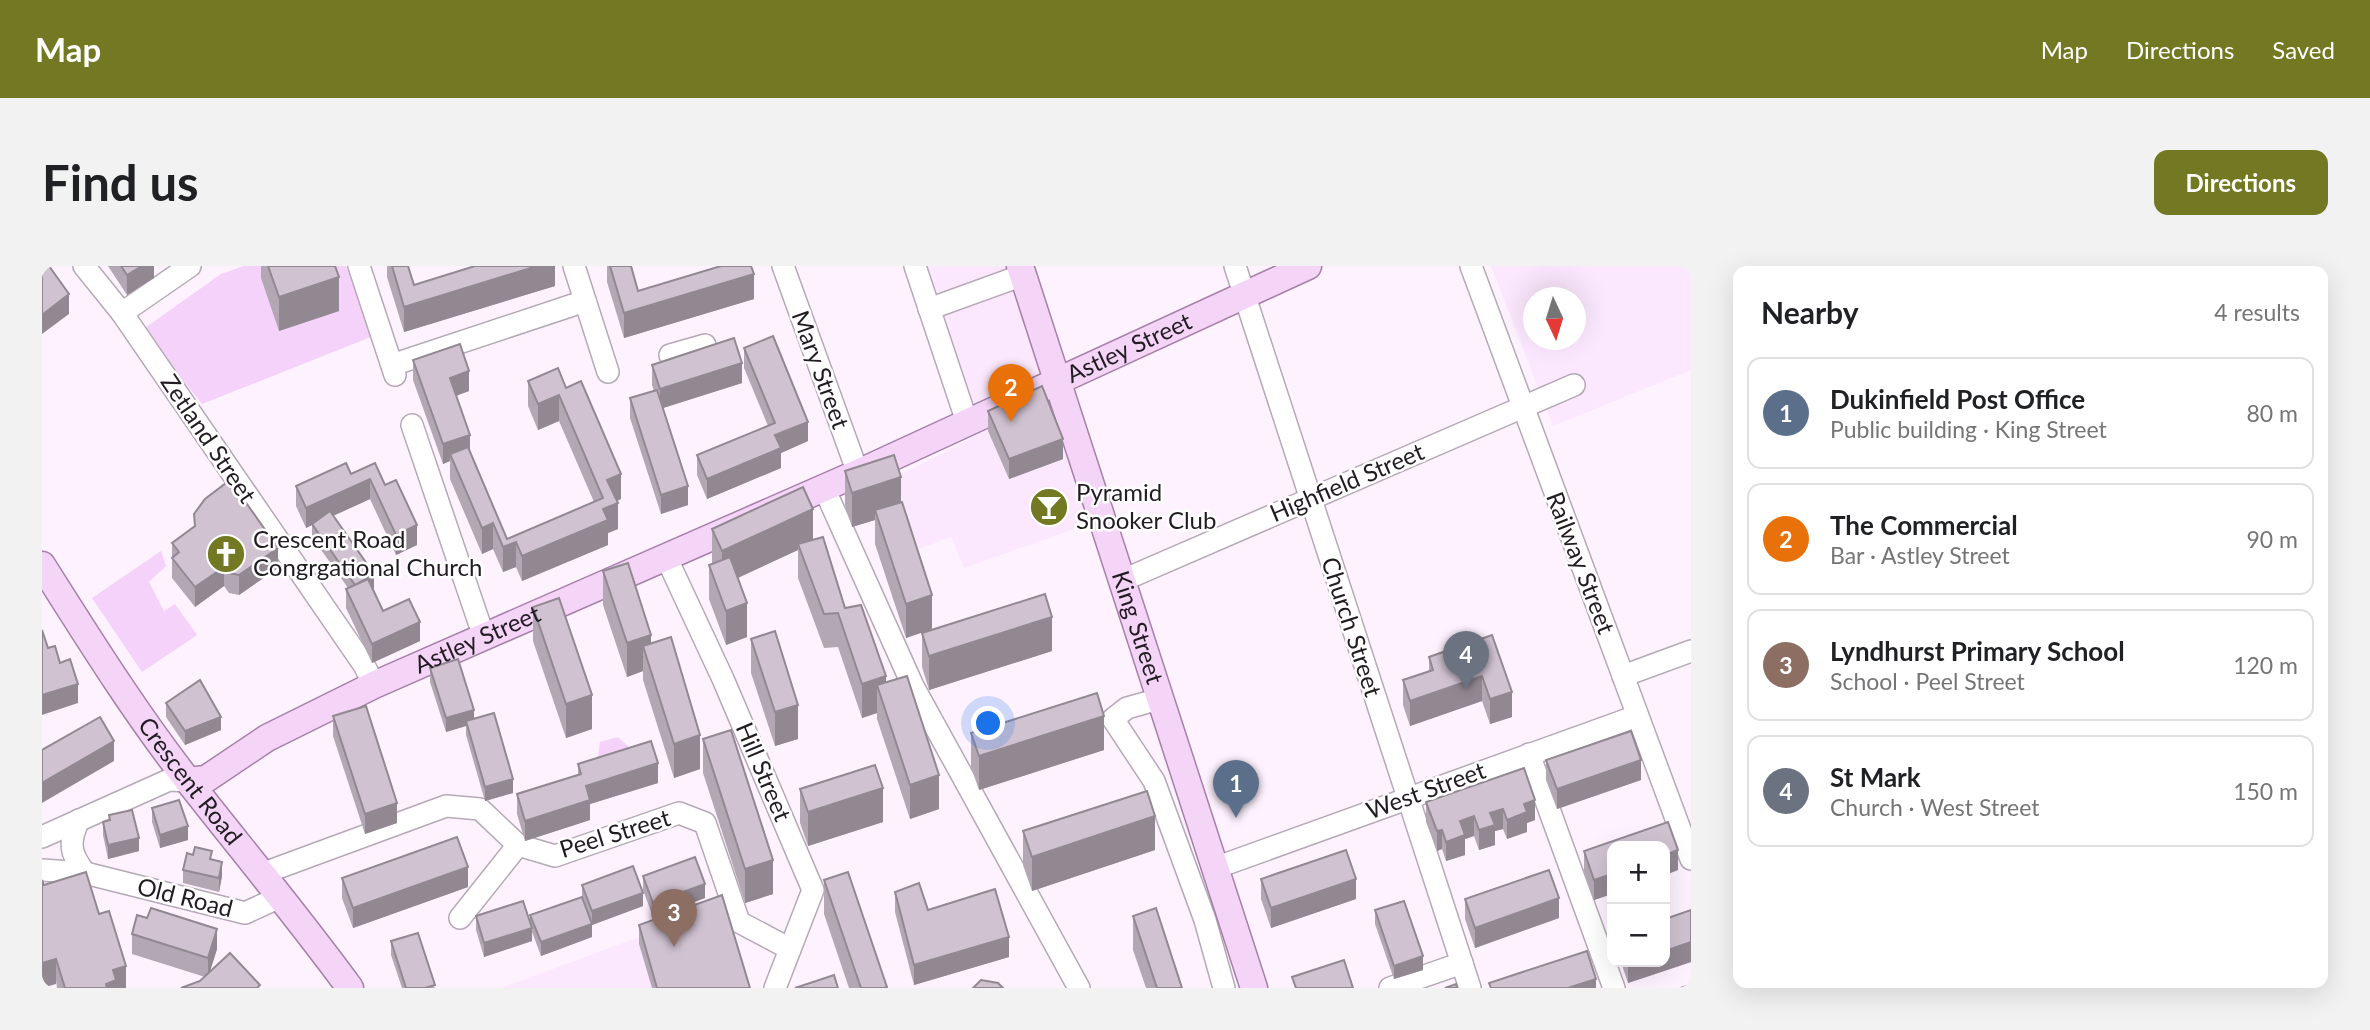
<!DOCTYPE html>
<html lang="en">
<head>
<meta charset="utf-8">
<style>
	:root { --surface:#fff; --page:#f2f2f2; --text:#202124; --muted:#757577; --line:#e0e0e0; --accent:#737922 }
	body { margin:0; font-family:Lato,sans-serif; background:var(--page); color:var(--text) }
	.controls { position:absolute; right:21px; bottom:21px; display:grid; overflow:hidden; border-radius:14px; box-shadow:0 7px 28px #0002 }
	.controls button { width:63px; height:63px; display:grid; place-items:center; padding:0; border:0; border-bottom:2px solid var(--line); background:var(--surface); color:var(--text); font:35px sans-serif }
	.compass { position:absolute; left:1481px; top:21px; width:63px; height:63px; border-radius:50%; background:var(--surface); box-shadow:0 7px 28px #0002; rotate:176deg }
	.you { position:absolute; left:947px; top:458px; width:24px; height:24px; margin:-18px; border:5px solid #fff; border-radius:50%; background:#1a73e8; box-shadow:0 0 0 10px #1a73e833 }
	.badge { display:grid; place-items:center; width:46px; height:46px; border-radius:50%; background:var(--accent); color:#fff; font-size:23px; font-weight:700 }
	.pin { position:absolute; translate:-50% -58px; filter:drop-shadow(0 2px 4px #0008) }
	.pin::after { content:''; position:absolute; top:37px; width:24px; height:21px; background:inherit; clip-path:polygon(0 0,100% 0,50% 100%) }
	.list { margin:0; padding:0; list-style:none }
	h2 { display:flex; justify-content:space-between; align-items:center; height:91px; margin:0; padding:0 28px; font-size:30px }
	h2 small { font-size:23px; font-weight:400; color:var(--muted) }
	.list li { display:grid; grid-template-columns:46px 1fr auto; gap:21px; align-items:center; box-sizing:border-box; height:112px; margin:0 14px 14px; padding:0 14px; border:2px solid var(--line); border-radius:14px }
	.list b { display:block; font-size:26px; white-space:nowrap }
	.list p { margin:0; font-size:23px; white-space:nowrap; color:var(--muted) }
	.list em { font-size:23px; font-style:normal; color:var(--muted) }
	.map { position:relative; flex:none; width:1649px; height:722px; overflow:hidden; border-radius:14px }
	header { display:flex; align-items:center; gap:42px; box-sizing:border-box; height:98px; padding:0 35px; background:var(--accent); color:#fff }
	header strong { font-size:33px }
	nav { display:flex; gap:38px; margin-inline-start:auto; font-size:24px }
	.intro { display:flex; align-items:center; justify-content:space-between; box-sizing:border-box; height:168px; padding:0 42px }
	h1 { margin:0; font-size:49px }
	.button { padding:18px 32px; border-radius:14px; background:var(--accent); color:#fff; font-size:24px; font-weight:700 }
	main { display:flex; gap:42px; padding:0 42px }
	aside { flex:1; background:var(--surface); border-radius:14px; box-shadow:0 7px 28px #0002 }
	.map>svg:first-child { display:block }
</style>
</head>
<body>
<header>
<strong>Map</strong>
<nav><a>Map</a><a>Directions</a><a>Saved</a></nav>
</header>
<div class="intro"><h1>Find us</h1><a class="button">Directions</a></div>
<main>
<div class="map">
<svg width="1649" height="722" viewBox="0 0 1649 722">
	<rect width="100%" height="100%" fill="#fef2ff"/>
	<!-- built -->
	<g fill="#fce8fe" fill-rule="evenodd">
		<polygon points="885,0 963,0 1047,258 922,302 909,271 877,283 852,212 938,168"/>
		<path d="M1449 0H1649V104L1511 160ZM1492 32H1534V74H1492Z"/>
		<polygon points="681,640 706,722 459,722"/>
	</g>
	<!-- green -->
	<g fill="#f5d2f9">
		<polygon points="202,0 304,0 329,71 160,138 100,64 179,8"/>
		<polygon points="119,285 124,300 107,316 122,345 133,338 155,369 100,406 50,332"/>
		<polygon points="576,471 600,493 553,509 558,476"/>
	</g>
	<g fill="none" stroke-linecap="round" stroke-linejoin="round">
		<!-- minor casing -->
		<g stroke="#b6a9b7" stroke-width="24">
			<g id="minor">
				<polyline points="42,0 80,47 322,399 332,419"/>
				<polyline points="317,0 353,109"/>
				<polyline points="532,0 566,106"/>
				<polyline points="741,0 816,207"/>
				<polyline points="873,0 925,156"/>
				<polyline points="1193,0 1428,722"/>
				<polyline points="1429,0 1649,593"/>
				<polyline points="887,43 981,9"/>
				<polyline points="80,47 148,0"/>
				<polyline points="628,89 663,79"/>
				<polyline points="350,99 543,35"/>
				<polyline points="370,159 442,371"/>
				<polyline points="782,222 871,420 1037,722"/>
				<polyline points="625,293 681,413 771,624 733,722"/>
				<polyline points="1079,315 1532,119"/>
				<polyline points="1581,410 1649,385"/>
				<polyline points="1117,433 1085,442 1071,453 1112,515 1163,654 1182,722"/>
				<polyline points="1487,488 1572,722"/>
				<path d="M37 554C26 576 28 588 43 607"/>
				<polyline points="0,571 127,514 146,515"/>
				<polyline points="1173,602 1595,450"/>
				<polyline points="0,604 43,607 203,647 240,630"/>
				<polyline points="222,607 404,540 438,543 476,579 513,590 637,547 663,557 697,656 748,683"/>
				<polyline points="418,652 476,579"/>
				<polyline points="1348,722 1420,697"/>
			</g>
		</g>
		<!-- major casing -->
		<g stroke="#a581a8" stroke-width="29">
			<g id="major">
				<path id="s1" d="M978 0 1212 722"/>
				<path id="s2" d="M0 299C47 373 93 447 147 516 201 585 256 651 308 722"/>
				<path id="s3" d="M146 515 164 513 225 472 332 419 816 207 1266 0"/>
			</g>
		</g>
		<!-- minor -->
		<use href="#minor" stroke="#fff" stroke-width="21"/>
		<!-- major -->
		<use href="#major" stroke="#f4d4f7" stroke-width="26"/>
	</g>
	<!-- wall -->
	<g fill="#b3a7b4">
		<polygon points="66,0 112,0 112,12 85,29"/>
		<polygon points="219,0 293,0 297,45 237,65 219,12"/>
		<polygon points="345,0 366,0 372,19 513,0 513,20 362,66 345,11"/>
		<polygon points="565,0 589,0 596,25 712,33 582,72 565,16"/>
		<polygon points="702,82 766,175 739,187 739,202 665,233 655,209 655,189 726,160 702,102"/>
		<polygon points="371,94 427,125 414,130 428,185 465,273 552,236 517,155 496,164 486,140 486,115 524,122 579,233 575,235 576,263 566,267 566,279 480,315 474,301 461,306 451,283 440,288 408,213 408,195 401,198 371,114"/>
		<polygon points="610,99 700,117 621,142 646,239 619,248 588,152 588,132 612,125 610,119"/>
		<polygon points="946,145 1021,193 967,213 946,165"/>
		<polygon points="803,205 859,236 890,363 864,372 833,278 833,254 810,261 803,239"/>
		<polygon points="309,208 343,219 375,279 354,289 328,233 291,250 332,322 331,323 341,345 378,375 330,397 304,342 304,323 306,322 270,271 270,259 264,262 254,240 254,220"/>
		<polygon points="152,248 236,302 197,329 187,327 182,320 153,341 130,312 130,277 152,260"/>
		<polygon points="670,263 771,274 803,342 844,416 897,543 868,553 835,453 835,447 820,452 796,381 782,382 756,312 756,284 696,312 705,371 684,379 667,333 667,299 670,298"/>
		<polygon points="561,305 609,378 658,503 632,512 601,414 601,405 585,411 561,339"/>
		<polygon points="491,341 550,463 524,472 491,375"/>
		<polygon points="880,367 1010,385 887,424 880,401"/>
		<polygon points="1450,369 1470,451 1448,458 1440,435 1368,460 1361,439 1361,414 1387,405 1387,391"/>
		<polygon points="709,373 756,473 733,480 709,407"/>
		<polygon points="388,402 432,453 471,527 443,535 424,469 424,460 404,466 388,416"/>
		<polygon points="124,437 179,464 143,479 124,451"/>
		<polygon points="291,450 355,557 323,568 291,470"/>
		<polygon points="929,467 1062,484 937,524 929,501"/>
		<polygon points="661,473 731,628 703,637 661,507"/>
		<polygon points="1504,494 1599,514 1515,543 1504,514"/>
		<polygon points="536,498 616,517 548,538 548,554 483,575 475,548 475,528 536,509"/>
		<polygon points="1482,502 1493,554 1485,557 1485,566 1465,573 1461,563 1453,565 1453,579 1437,584 1432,570 1423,573 1423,589 1404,595 1400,583 1395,585 1384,556 1384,536"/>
		<polygon points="758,523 841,556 766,580 758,557"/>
		<polygon points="110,542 146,574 118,582 110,556"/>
		<polygon points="67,549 97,585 66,593 61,569 61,556 67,554"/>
		<polygon points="1626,556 1636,584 1636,604 1623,609 1623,580 1570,580 1570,628 1552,634 1542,605 1542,585"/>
		<polygon points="981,565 1113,584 990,625 981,599"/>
		<polygon points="170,593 180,610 177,626 141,617 141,604"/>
		<polygon points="601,610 663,632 611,651 601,624"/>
		<polygon points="300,612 426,621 311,662 300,632"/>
		<polygon points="1219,613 1314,633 1229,662 1219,633"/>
		<polygon points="782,614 845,722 807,722 782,648"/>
		<polygon points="2,619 57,648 84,722 15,722"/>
		<polygon points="540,619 601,640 550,659 550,671 499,690 490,666 490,675 442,691 434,664 434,650 488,658 488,649 540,631"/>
		<polygon points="853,626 886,644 967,691 872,719 853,646"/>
		<polygon points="1423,633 1517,652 1433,682 1423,653"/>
		<polygon points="1333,644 1381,704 1352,713 1333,658"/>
		<polygon points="1649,644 1649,696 1586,717 1579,696 1623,696"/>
		<polygon points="1091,650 1140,722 1104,722 1091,684"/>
		<polygon points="597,659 708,722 610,722 597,678"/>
		<polygon points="90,668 175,683 167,707 218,722 158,715 163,711 90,688"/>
		<polygon points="349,675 393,722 360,722 349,689"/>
	</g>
	<!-- shaded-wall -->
	<g fill="#928892">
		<polygon points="100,0 112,0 112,12 85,29 85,9"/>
		<polygon points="495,0 513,0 513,20 362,66 362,41"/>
		<polygon points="712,8 712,33 582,72 582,47"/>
		<polygon points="297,11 297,45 237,65 237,31"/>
		<polygon points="27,28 27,48 0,68 0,49"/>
		<polygon points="700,97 700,117 618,143 618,123"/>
		<polygon points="427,105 427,125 408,132 408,112"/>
		<polygon points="517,129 517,155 496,164 496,138"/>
		<polygon points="766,156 766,175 739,187 739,202 665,233 665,213 733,169"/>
		<polygon points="428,169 428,189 408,188 408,195 401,198 401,178"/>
		<polygon points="1021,173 1021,193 967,213 967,193"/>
		<polygon points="579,208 579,233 565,239 565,214"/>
		<polygon points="859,211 859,245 833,244 833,254 810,261 810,227"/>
		<polygon points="328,213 328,233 271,259 270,258 270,259 264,262 264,242"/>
		<polygon points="646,220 646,239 619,248 619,229"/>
		<polygon points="576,237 576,263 566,267 566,279 480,315 480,290 561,243"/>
		<polygon points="771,243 771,277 756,278 756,284 680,319 680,285"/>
		<polygon points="451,257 451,283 440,288 440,262"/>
		<polygon points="375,259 375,279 354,289 354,269"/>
		<polygon points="474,276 474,301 461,306 461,281"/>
		<polygon points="236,282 236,302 197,329 197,309"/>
		<polygon points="182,301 182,320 153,341 153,321"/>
		<polygon points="332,308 332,322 314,334 314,321"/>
		<polygon points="890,329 890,363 864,372 864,338"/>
		<polygon points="705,337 705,371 684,379 684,345"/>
		<polygon points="1010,351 1010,385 887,424 887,390"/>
		<polygon points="378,356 378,375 330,397 330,378"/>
		<polygon points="609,369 609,403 601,380 601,405 585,411 585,377"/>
		<polygon points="844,410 844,444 835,419 835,447 820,452 820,418"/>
		<polygon points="1440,410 1440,435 1368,460 1368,435"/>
		<polygon points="36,418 36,437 0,449 0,429"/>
		<polygon points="1470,426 1470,451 1448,458 1448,433"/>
		<polygon points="550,429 550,463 524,472 524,438"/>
		<polygon points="756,439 756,473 733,480 733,446"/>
		<polygon points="432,444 432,457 424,455 424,460 404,466 404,452"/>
		<polygon points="1062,450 1062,484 937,524 937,490"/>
		<polygon points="179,451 179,464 143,479 143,465"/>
		<polygon points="658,469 658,503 632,512 632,478"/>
		<polygon points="72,475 72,495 0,537 0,517"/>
		<polygon points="1599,494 1599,514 1515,543 1515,523"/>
		<polygon points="616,497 616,517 548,538 548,554 483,575 483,555 544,520"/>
		<polygon points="897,509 897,543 868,553 868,519"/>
		<polygon points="471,513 471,527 443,535 443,521"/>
		<polygon points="841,522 841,556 766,580 766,546"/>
		<polygon points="1493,534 1493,554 1485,557 1485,566 1465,573 1465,554 1482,538"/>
		<polygon points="355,537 355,557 323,568 323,548"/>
		<polygon points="1461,543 1461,563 1453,565 1453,579 1437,584 1437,564 1448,547"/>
		<polygon points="1113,550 1113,584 990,625 990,591"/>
		<polygon points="1432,550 1432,570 1423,573 1423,589 1404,595 1404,576 1418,555"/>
		<polygon points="146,560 146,574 118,582 118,569"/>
		<polygon points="1400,564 1400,583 1395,585 1395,565"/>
		<polygon points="97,572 97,585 66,593 66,579"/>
		<polygon points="1636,584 1636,604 1623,609 1623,589"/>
		<polygon points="731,594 731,628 703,637 703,603"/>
		<polygon points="180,596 180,610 177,626 177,612"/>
		<polygon points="426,601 426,621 311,662 311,642"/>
		<polygon points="1570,608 1570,628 1552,634 1552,614"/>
		<polygon points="1314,613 1314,633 1229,662 1229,642"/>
		<polygon points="663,618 663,632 611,651 611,637"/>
		<polygon points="601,627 601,640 550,659 550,671 499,690 499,676 550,658 550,645"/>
		<polygon points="1517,632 1517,652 1433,682 1433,662"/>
		<polygon points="490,662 490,675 442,691 442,677"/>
		<polygon points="175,663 175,683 166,712 166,692"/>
		<polygon points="967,671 967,691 872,719 872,699"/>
		<polygon points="1649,676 1649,696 1586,717 1586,698 1592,696 1623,696 1623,685"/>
		<polygon points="1381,690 1381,704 1352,713 1352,700"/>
		<polygon points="14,693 14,718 0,722 0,697"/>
		<polygon points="84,700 84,722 64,722 64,718 71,704"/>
		<polygon points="1554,713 1554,722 1526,722"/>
	</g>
	<!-- building -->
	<g fill="#d0c2d1" stroke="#928892" stroke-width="2">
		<polygon points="0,0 7,0 27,28 0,49"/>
		<polygon points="79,0 100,0 85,9"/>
		<polygon points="226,0 293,0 297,11 237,31"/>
		<polygon points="350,0 366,0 372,19 433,0 495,0 362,41"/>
		<polygon points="568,0 589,0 596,25 679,0 709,0 712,8 582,47"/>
		<polygon points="731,70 766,156 733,169 739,182 665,213 655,189 733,157 702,82"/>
		<polygon points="692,72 700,97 618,123 610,99"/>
		<polygon points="418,78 427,105 408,112 428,169 401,178 371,94"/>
		<polygon points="516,102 524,122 539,115 579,208 565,214 576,237 561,243 566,254 480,290 474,276 461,281 451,257 440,262 408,188 426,181 465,273 561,232 517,129 496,138 486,115"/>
		<polygon points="1000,120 1021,173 967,193 946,145"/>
		<polygon points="615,124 646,220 619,229 588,132"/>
		<polygon points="852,189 859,211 810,227 803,205"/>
		<polygon points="304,197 309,208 333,197 343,219 354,214 375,259 354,269 328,213 264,242 254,220"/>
		<polygon points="188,214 236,282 197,309 187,307 182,301 153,321 130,292 137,286 130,277 153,260 152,248 163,233"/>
		<polygon points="761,221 771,243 680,285 670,263"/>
		<polygon points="860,236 890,329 864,338 833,244"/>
		<polygon points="288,245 332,308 313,319 270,258"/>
		<polygon points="781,271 803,342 819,339 844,410 820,418 796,347 782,348 756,278"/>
		<polygon points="688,291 705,337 684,345 667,299"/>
		<polygon points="586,297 609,369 585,377 561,305"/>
		<polygon points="326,313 341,345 367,333 378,356 330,378 304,323"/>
		<polygon points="1003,328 1010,351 887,390 880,367"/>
		<polygon points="517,332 550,429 524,438 491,341"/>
		<polygon points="0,364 6,382 13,380 18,397 28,393 36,418 0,429"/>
		<polygon points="733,365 756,439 733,446 709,373"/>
		<polygon points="1450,369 1470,426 1448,433 1440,410 1368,435 1361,414 1391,404 1387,391"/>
		<polygon points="629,371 658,469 632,478 601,380"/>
		<polygon points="416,393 432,444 404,452 388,402"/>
		<polygon points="865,410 897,509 868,519 835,419"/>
		<polygon points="158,414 179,451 143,465 124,437"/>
		<polygon points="1055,427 1062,450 937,490 929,467"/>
		<polygon points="324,440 355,537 323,548 291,450"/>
		<polygon points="452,447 471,513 443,521 424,455"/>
		<polygon points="58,451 72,475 0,517 0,484"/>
		<polygon points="689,464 731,594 703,603 661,473"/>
		<polygon points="1589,465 1599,494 1515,523 1504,494"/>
		<polygon points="609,475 616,497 544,520 548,534 483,555 475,528 539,508 536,498"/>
		<polygon points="833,499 841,522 766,546 758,523"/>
		<polygon points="1482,502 1493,534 1482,538 1485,546 1465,554 1461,543 1448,547 1453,559 1437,564 1432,550 1418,555 1423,569 1404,576 1400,564 1395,565 1384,536"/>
		<polygon points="1105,525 1113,550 990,591 981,565"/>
		<polygon points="137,534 146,560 118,569 110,542"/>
		<polygon points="90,544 97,572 66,579 61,556 68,554 67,549"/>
		<polygon points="1626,556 1636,584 1623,589 1623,580 1570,580 1570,608 1552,614 1542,585"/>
		<polygon points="415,571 426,601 311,642 300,612"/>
		<polygon points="153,581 170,585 168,593 180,596 177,612 141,604 145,587 151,589"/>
		<polygon points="1304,584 1314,613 1229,642 1219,613"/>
		<polygon points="653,591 663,618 611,637 601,610"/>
		<polygon points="591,600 601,627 550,645 540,619"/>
		<polygon points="1507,604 1517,632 1433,662 1423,633"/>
		<polygon points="44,606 57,648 67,645 84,700 71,704 74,714 64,718 65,722 23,722 14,693 0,697 0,614 2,619"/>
		<polygon points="806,606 845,721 842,722 819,722 782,614"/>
		<polygon points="877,617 886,644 953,623 967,671 872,699 853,626"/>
		<polygon points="680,629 708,722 615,722 597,659"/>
		<polygon points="540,631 550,658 499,676 488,649"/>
		<polygon points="481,635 490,662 442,677 434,650"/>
		<polygon points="1362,635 1381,690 1352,700 1333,644"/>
		<polygon points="109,642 175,663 166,692 90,668 95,649 105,652"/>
		<polygon points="1114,642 1140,722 1115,722 1091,650"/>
		<polygon points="1649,644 1649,676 1623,685 1623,653"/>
		<polygon points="376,667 393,719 383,722 364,722 349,675"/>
		<polygon points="1545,685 1554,713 1526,722 1449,722 1447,717"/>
		<polygon points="188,687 218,719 215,722 139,722 158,715"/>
		<polygon points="1302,694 1311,722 1254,722 1250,711"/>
		<polygon points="792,709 796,722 753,722"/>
		<polygon points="939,714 956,717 961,722 931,722"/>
		<polygon points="1414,718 1415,722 1403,722"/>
		<polygon points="1649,718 1649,722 1639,722"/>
	</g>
	<!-- icons -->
	<defs>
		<g id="bar-disc" transform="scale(2.0125)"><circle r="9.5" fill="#737922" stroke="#fff"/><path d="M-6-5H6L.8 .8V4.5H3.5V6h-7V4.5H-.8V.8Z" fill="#fff"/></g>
		<g id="church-disc" transform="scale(2.0125)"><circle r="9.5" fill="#737922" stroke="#fff"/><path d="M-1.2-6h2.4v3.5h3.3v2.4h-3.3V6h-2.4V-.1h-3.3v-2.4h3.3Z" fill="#fff"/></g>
	</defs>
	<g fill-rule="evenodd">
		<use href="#bar-disc" x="1007" y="241"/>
		<use href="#church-disc" x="184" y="288"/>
	</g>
	<g text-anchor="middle" stroke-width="5" stroke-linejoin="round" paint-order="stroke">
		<!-- street labels -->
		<g font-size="24" fill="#211c21" stroke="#fff">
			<text dy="8" stroke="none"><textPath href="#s3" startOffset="1038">Astley Street</textPath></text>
			<text transform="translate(778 104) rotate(70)" y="8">Mary Street</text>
			<text transform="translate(166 173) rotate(56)" y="8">Zetland Street</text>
			<text transform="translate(1305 217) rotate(-23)" y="8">Highfield Street</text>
			<text transform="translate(1538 297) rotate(69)" y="8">Railway Street</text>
			<text dy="8" stroke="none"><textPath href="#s1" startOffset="380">King Street</textPath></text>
			<text transform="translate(1309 361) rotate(72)" y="8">Church Street</text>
			<text dy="8" stroke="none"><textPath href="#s3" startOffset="324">Astley Street</textPath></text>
			<text transform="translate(721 506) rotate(67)" y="8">Hill Street</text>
			<text dy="8" stroke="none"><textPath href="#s2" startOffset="262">Crescent Road</textPath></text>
			<text transform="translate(1384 525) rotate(-20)" y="8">West Street</text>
			<text transform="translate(573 568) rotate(-17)" y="8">Peel Street</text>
			<text transform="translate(143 632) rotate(14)" y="8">Old Road</text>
		</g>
		<!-- poi labels -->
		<g font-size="24" fill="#211c21" stroke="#fff" text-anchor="start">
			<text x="1034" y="235">Pyramid<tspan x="1034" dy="28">Snooker Club</tspan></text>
			<text x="211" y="282">Crescent Road<tspan x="211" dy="28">Congrgational Church</tspan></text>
		</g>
	</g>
</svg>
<div class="controls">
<button>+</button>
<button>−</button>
</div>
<svg class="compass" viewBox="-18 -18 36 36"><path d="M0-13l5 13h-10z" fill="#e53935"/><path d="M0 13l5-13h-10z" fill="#757577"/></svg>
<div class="you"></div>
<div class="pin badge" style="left:1194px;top:552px;background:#5c6f8a">1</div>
<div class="pin badge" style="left:969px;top:156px;background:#e8710a">2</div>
<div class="pin badge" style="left:632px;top:681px;background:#8d6e63">3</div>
<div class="pin badge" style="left:1424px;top:423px;background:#6b7280">4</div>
</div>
<aside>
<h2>Nearby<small>4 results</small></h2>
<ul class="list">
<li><span class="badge" style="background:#5c6f8a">1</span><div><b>Dukinfield Post Office</b><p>Public building · King Street</p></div><em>80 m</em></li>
<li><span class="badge" style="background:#e8710a">2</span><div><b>The Commercial</b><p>Bar · Astley Street</p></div><em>90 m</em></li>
<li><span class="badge" style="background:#8d6e63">3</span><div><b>Lyndhurst Primary School</b><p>School · Peel Street</p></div><em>120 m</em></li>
<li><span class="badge" style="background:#6b7280">4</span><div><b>St Mark</b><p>Church · West Street</p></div><em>150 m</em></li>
</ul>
</aside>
</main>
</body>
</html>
